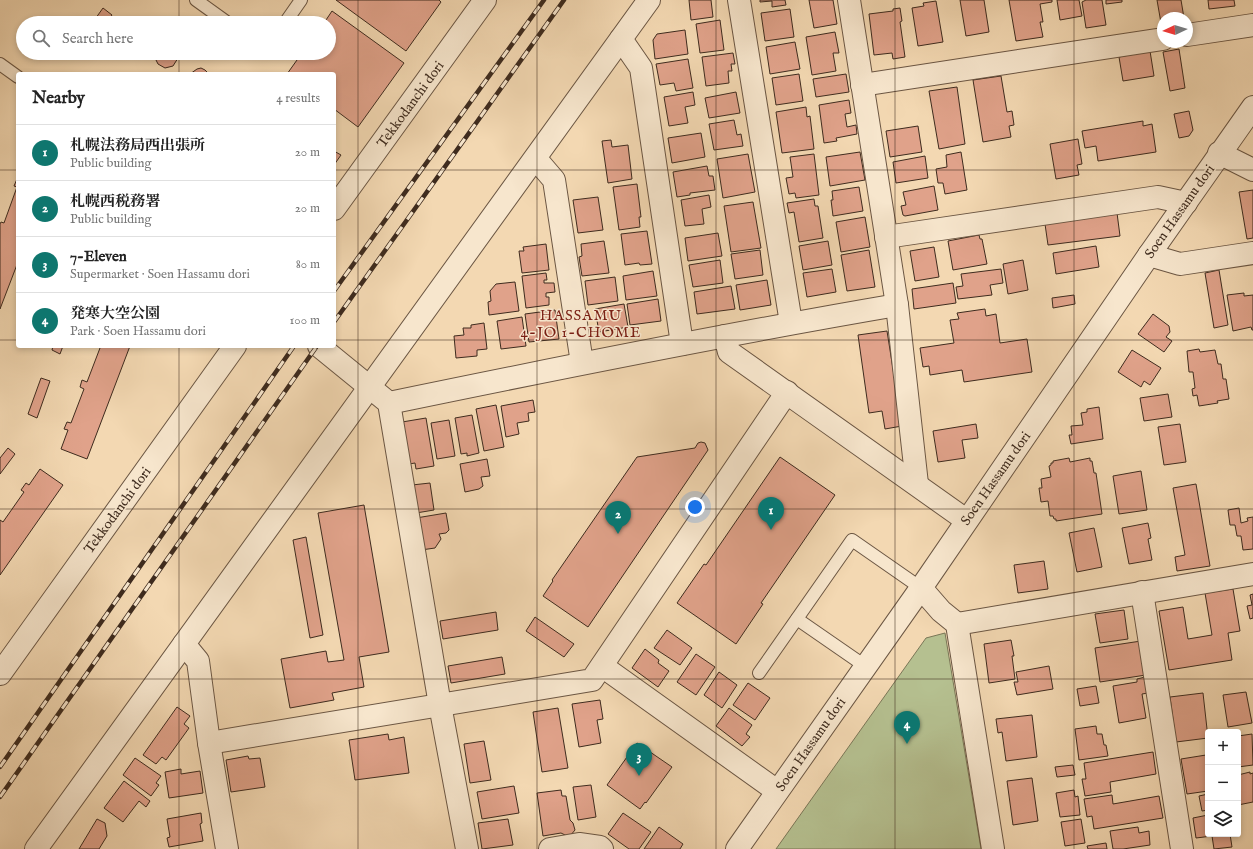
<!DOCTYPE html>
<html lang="en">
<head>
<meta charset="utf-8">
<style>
	:root { --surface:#fff; --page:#f6f6f6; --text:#222; --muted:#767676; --line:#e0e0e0; --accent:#0f766e }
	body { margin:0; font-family:"IM FELL English","Noto Serif JP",serif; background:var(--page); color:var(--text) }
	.controls { position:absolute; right:12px; bottom:12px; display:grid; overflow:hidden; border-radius:4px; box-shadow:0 2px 6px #0003 }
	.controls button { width:36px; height:36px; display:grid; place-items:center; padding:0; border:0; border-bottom:1px solid var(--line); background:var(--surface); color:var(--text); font:20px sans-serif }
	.compass { position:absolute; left:1157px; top:12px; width:36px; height:36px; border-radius:50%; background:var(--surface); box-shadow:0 2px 6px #0003; rotate:266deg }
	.you { position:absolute; left:695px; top:507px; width:14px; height:14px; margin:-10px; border:3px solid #fff; border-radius:50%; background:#1a73e8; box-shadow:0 0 0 6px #1a73e833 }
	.badge { display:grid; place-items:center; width:26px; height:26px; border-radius:50%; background:var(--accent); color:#fff; font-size:13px; font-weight:700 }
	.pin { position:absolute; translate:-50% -33px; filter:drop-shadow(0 1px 2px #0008) }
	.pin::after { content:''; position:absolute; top:21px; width:14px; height:12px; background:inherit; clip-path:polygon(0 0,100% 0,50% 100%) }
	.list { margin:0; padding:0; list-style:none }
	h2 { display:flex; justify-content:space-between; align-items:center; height:52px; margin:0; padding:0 16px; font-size:17px }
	h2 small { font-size:13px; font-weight:400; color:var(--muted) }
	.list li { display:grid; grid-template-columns:26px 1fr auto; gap:12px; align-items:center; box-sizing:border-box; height:56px; padding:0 16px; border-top:1px solid var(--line) }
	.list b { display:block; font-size:15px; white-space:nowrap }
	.list p { margin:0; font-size:13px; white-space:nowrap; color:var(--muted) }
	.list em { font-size:13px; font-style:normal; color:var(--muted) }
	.icon { flex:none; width:22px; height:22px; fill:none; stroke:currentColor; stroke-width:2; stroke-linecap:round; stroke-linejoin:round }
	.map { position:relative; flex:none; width:1253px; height:849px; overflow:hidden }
	.search { position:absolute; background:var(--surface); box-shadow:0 2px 6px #0003; left:16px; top:16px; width:320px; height:44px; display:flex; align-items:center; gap:10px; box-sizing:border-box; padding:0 14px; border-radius:22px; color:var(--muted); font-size:15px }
	.panel { position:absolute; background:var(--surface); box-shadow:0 2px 6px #0003; left:16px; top:72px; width:320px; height:276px; border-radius:4px }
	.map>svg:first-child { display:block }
</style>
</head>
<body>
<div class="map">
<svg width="1253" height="849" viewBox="0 0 1253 849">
	<rect width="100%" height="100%" fill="#f3d8b2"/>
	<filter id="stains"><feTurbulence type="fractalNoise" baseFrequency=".005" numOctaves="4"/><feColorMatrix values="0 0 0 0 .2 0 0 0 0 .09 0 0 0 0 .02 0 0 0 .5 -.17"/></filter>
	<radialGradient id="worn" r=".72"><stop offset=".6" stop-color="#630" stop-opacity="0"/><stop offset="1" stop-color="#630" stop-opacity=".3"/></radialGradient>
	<!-- green -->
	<polygon fill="#b5c090" stroke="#7a7657" points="945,633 981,849 776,849 926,638"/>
	<!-- building -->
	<g fill="#e0a28a" stroke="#3e2b1e">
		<polygon points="336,0 439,0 441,2 406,51"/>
		<polygon points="689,0 711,0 713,17 691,20"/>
		<polygon points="760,0 785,0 786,5 772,7 772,1 760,2"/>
		<polygon points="809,0 833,0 837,24 814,28"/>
		<polygon points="960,0 984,0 989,32 966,36"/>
		<polygon points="1009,0 1052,0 1052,2 1040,4 1043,22 1040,22 1043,37 1016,41"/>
		<polygon points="1057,0 1079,0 1082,16 1060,20"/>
		<polygon points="1086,0 1102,0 1106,25 1086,28 1082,2"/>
		<polygon points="1106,0 1122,0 1122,2 1106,4"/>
		<polygon points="1157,0 1181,0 1184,18 1163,18 1163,23 1161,23"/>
		<polygon points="1208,0 1234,0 1235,6 1209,9"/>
		<polygon points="936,1 943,42 918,46 912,8 924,6 923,3"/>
		<polygon points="103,8 112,15 106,23 94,23 93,22"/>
		<polygon points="900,8 902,21 900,22 905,57 893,59 892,53 874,55 869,14 893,11 893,9"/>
		<polygon points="790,9 794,37 765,41 761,13"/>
		<polygon points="332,11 404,63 358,127 334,109 334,74 287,74 302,53 329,53 329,23 324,23"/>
		<polygon points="129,18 137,19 142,23 123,23"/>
		<polygon points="720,20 724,50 700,53 696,24"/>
		<polygon points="685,30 688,54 655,59 653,40 657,34"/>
		<polygon points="835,32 839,53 833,53 836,71 812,75 806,37"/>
		<polygon points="795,42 800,69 770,74 766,47"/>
		<polygon points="1179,49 1185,88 1170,91 1163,52"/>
		<polygon points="1150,51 1154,76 1123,81 1119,57"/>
		<polygon points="156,53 177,53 178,58 173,66 165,68 158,64 156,60"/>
		<polygon points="733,53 735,64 731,64 732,71 728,71 729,83 706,86 702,57"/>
		<polygon points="688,59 693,88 676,91 674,83 660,85 656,64"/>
		<polygon points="201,68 205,70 209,74 190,74 197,69"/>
		<polygon points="799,74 803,101 776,105 772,78"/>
		<polygon points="846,74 849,92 816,97 813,79"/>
		<polygon points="1001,76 1007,112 1012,111 1014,125 1009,126 1011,137 983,142 973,80"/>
		<polygon points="957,87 965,144 939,149 929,91"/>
		<polygon points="693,92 695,105 685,107 688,123 669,126 664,97"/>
		<polygon points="736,92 740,113 709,118 705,98"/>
		<polygon points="849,100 851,113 845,114 847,127 856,125 857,134 836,138 837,141 824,143 819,105"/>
		<polygon points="806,107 807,117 810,116 814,149 782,153 776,112"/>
		<polygon points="1189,111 1193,130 1189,136 1179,138 1174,114"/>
		<polygon points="734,120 737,135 741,134 743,146 714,150 709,124"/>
		<polygon points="1143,121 1143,126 1152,124 1156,152 1098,161 1096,146 1085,148 1082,131"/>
		<polygon points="918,126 922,152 890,157 886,131"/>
		<polygon points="701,133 705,157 672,163 668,138"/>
		<polygon points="1078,139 1082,164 1077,165 1079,175 1056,179 1050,144"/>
		<polygon points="611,140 612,147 628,145 632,179 608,183 602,141"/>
		<polygon points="334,151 341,155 334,165"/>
		<polygon points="860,152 865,180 830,186 826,157"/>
		<polygon points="961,152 967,190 945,194 943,183 938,183 936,169 947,167 946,155"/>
		<polygon points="748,154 755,192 723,198 717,159"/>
		<polygon points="814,154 819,195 796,198 795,193 789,194 786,178 793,177 790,157"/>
		<polygon points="925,156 928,178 896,183 893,162"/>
		<polygon points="707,166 709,176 713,176 715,190 690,193 690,195 677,197 673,172"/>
		<polygon points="17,179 18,180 18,262 0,309 0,224 1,222 4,223 17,187 14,186"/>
		<polygon points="637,184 641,217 639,217 640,227 619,230 613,187"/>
		<polygon points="934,186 938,210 905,216 903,215 901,206 906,205 903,192"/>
		<polygon points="859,187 863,211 833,216 831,200 833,200 832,191"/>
		<polygon points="1253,190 1253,238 1247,239 1239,192"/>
		<polygon points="709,195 711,207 702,209 704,224 685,226 681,200"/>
		<polygon points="598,197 603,230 578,233 573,200"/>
		<polygon points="814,199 815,206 818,206 823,238 799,242 794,212 789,213 787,203"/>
		<polygon points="753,202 761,248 731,252 724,206"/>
		<polygon points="1117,213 1120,236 1048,245 1045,224"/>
		<polygon points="865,217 870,247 841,252 836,222"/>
		<polygon points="647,231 652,264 640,265 639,263 625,265 621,234"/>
		<polygon points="718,233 722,256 688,261 685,238"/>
		<polygon points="979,235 980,239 982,239 987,264 953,270 948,241"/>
		<polygon points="604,241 609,273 582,276 579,257 582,256 581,244"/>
		<polygon points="828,241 832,265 803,270 799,246"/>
		<polygon points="546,244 549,270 522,273 519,251 524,251 523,247"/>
		<polygon points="1096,246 1099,267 1056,274 1053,253"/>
		<polygon points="934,247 939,277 915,281 910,251"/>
		<polygon points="760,250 763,275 735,279 731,254"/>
		<polygon points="869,250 875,287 847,291 841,255"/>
		<polygon points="720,260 723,283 693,287 689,265"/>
		<polygon points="1023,260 1028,290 1008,294 1003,264"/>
		<polygon points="832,269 836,292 807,297 803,273"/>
		<polygon points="1001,269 1003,283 990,285 992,295 958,299 956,287 963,286 961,274"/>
		<polygon points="1219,270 1228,325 1214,328 1205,273"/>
		<polygon points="653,271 657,296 626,300 623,276"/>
		<polygon points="546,273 547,280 544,280 544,283 554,283 555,292 546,293 546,297 549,297 549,305 526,308 522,276"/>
		<polygon points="615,277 618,301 588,305 585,281"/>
		<polygon points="767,280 771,305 740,310 736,285"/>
		<polygon points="515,282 519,311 489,315 488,302 491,301 490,291 496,284"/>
		<polygon points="953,283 956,303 914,309 912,289"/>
		<polygon points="731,286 735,309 697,314 694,292"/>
		<polygon points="1244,293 1244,296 1253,295 1253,330 1252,330 1251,327 1233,331 1227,295"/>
		<polygon points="1074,295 1075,304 1053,308 1052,298"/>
		<polygon points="658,299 661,321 630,325 627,304"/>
		<polygon points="624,304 628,327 599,332 595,309"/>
		<polygon points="985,309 986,316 996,314 1000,343 1027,339 1032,372 964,382 962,370 930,375 929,366 923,367 920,348 954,343 950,320 959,319 957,313"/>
		<polygon points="555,310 559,339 529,342 525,314"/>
		<polygon points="1153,314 1169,326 1170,332 1166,337 1172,341 1164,352 1138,334"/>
		<polygon points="522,317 526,346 501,349 497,321"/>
		<polygon points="484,323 487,349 477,350 477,356 456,358 454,336 464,335 463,328 471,328 471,325"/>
		<polygon points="887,331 902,426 885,429 882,411 869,413 858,335"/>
		<polygon points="53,346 63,346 60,354 52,350"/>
		<polygon points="97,346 130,346 87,459 61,449 68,430 64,429 67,422 71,423 84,389 80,387 82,380 87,382 100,348"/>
		<polygon points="1199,349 1200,352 1215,350 1218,364 1221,364 1223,379 1226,379 1229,399 1217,401 1218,403 1199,406 1197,395 1193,396 1192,389 1195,388 1193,372 1189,372 1187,351"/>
		<polygon points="1132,350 1161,368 1150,385 1144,381 1141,387 1118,372"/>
		<polygon points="41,378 50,381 37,418 28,414"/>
		<polygon points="1168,394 1172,417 1144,421 1140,398"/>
		<polygon points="533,400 535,412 528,413 529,421 517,423 519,434 506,437 501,406"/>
		<polygon points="496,405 504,447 484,451 476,409"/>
		<polygon points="1099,407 1103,439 1071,444 1069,435 1072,435 1071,426 1083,425 1081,413 1087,412 1087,409"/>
		<polygon points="472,415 479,453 467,456 467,453 461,454 455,418"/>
		<polygon points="426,418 434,466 416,469 415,463 409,464 402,422"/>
		<polygon points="449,420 455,456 437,459 431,423"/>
		<polygon points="976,424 978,438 962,440 965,458 938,462 933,431"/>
		<polygon points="1180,424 1186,462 1164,465 1158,427"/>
		<polygon points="701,442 705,443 708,450 588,627 543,596 553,581 552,580 637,457 695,448 698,443"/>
		<polygon points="8,448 15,454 0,474 0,458"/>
		<polygon points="780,457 835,495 761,603 763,604 736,644 677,603 704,564 706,565"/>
		<polygon points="1069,458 1070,462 1090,458 1090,461 1092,461 1094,473 1096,473 1102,514 1056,521 1056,519 1054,519 1053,516 1050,516 1048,501 1041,502 1039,488 1042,488 1041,479 1051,477 1049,466 1051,465 1051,463 1053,463 1053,461"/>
		<polygon points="487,459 490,476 481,477 483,486 479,489 465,492 460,464"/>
		<polygon points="40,469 63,485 0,575 0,520 3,522 24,492 21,490 26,483 29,485"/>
		<polygon points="1141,471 1147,510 1119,514 1113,476"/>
		<polygon points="430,483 434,510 416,513 412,485"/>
		<polygon points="1196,484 1210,566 1177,571 1175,557 1185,555 1173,488"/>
		<polygon points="364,505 389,652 359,657 364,687 332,693 334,700 290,708 281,659 326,651 328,662 344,660 318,513"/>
		<polygon points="1239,508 1241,523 1248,521 1247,518 1253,517 1253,549 1243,550 1241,536 1237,536 1235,525 1230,525 1228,510"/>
		<polygon points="446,513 449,530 446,533 439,534 441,539 435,548 421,550 416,518"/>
		<polygon points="1148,523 1151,538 1148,539 1152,560 1129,564 1122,528"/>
		<polygon points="1094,528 1102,567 1077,572 1069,533"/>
		<polygon points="306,537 323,635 310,638 293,540"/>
		<polygon points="1044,561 1048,589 1018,593 1014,565"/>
		<polygon points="1233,589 1240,631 1228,633 1232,660 1169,670 1159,611 1183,607 1188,639 1212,635 1205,593"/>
		<polygon points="1253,594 1253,618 1250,619 1247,606 1252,605 1250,595"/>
		<polygon points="1124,610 1128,639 1100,643 1095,614"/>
		<polygon points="496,612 498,630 443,639 440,621"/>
		<polygon points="535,617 574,644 564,657 526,631"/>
		<polygon points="667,630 692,648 680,665 654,648"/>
		<polygon points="1011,640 1014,656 1012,656 1015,679 989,683 984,644"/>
		<polygon points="1141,641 1146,675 1100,682 1095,648"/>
		<polygon points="645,649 659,660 658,663 669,671 658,687 632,668"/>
		<polygon points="696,654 715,667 696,695 677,682"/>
		<polygon points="502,657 505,674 451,683 448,666"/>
		<polygon points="1049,666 1053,689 1017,695 1014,682 1018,682 1016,672"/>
		<polygon points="719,672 737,685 722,708 704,695"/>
		<polygon points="1145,677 1148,693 1142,694 1146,718 1119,723 1113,686 1137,682 1137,679"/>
		<polygon points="748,683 770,698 755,720 733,705"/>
		<polygon points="1096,686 1099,703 1080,706 1077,689"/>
		<polygon points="1246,692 1252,723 1228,727 1223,695"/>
		<polygon points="1203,693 1208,738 1176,742 1170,697"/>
		<polygon points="600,700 603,719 597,720 601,743 579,747 572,704"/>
		<polygon points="177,707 190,716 184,724 189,728 166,760 162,757 156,764 143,755"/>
		<polygon points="558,708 568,768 542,772 533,712"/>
		<polygon points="729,708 752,725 746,734 750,737 742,746 716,726"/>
		<polygon points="1032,715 1037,757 1006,761 1002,732 998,733 996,719"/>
		<polygon points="1096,726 1097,734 1102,734 1104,745 1106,745 1108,756 1079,760 1075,729"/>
		<polygon points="388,734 389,740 404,737 409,773 355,780 349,740"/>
		<polygon points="1252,734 1253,765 1238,767 1238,736"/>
		<polygon points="484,741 491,780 470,783 464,744"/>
		<polygon points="637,743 672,767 646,803 645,802 640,809 607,785"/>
		<polygon points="1153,752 1156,774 1110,782 1111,792 1085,796 1082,779 1086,779 1084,763"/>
		<polygon points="1206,755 1208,769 1208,777 1206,777 1208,791 1187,794 1181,759"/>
		<polygon points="248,756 249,759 260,758 265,787 231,792 226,760"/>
		<polygon points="135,758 161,776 156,783 159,785 151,796 123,775"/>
		<polygon points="1073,765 1075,775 1057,777 1055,767"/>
		<polygon points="181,769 181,774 200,771 203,793 169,798 165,772"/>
		<polygon points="1250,772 1250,774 1253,773 1253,802 1238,805 1238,775"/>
		<polygon points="1032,778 1038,821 1013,825 1007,781"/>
		<polygon points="124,781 150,801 146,807 139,801 123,822 104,808"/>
		<polygon points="591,785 596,817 578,820 573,787"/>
		<polygon points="514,786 519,813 482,819 477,792"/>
		<polygon points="561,790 562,796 566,796 570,820 573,823 575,830 570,836 567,836 561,833 543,836 537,793"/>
		<polygon points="1074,790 1075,797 1078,796 1080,815 1060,817 1056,793"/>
		<polygon points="1208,794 1208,810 1202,811 1199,796"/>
		<polygon points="1112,795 1113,804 1159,796 1163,818 1094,829 1092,816 1087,817 1084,799"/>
		<polygon points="201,813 202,823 200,824 203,841 169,847 167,838 170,837 167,819"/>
		<polygon points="623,813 651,832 639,849 629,849 608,834"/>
		<polygon points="1208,815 1208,834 1230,834 1232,847 1214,849 1212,836 1196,838 1193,818"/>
		<polygon points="97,819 105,823 107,836 99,849 79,849"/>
		<polygon points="508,819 513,845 482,849 478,823"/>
		<polygon points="1081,819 1085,843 1065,846 1061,822"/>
		<polygon points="659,827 683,844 680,849 644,849"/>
		<polygon points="1138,827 1139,833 1149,831 1150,845 1123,849 1113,849 1110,831"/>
		<polygon points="1106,843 1107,849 1088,849 1087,846"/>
	</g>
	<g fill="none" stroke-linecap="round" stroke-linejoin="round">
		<!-- service casing -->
		<g stroke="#6b5643" stroke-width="14">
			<g id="service">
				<polyline points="196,0 228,23"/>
				<polyline points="285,23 301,0"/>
				<polyline points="0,64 18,77"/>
				<polyline points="797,619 865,666"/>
				<polyline points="759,673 852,540 921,588"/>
			</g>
		</g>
		<!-- minor casing -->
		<g stroke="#6b5643" stroke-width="24">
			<g id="minor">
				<polyline points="739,0 791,323"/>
				<polyline points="849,0 897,305 917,484"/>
				<polyline points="1187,35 1253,25"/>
				<polyline points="621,39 641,68 682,344"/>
				<polyline points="862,85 1163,39"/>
				<polyline points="1219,153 1253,170"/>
				<polyline points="536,159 554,180 582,363"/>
				<polyline points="886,237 1158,197 1186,203"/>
				<polyline points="1149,255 1180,264 1253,253"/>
				<polyline points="725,336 729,352 966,520"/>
				<polyline points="319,346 389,403 440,705 467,849"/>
				<path d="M389 403C558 368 727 334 897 305"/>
				<polyline points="921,588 941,611 957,624 993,849"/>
				<polyline points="1142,592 1182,849"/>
				<polyline points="957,624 1253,574"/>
				<polyline points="184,644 198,661 209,743 227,849"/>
				<polyline points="602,666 777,791"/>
				<polyline points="209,743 592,680 787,392"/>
				<polyline points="36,849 649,0"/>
				<polyline points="550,849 579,844 600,847 602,849"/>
			</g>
		</g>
		<!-- tertiary casing -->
		<g stroke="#6b5643" stroke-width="24">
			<g id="tertiary">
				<polyline points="334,209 485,0"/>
				<polyline points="0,674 235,346"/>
				<polyline points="737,849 921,588 1149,255 1253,107"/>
			</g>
		</g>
		<!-- service -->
		<use href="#service" stroke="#f7e6cd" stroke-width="12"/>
		<!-- minor -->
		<use href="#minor" stroke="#f7e6cd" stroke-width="22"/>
		<!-- tertiary -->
		<use href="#tertiary" stroke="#f7e6cd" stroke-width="22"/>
		<!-- rail casing -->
		<g stroke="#3e2b1e" stroke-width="4.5">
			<g id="rail">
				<polyline points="334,291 544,0"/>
				<polyline points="334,322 564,0"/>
				<polyline points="0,767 294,346"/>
				<polyline points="0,797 317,346"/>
			</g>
		</g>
		<!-- rail -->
		<use href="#rail" stroke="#f7e6cd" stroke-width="3" stroke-dasharray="9" stroke-linecap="butt"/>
	</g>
	<!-- grid -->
	<path fill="none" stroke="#3e2b1e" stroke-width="1" stroke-opacity="0.55" d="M179 0V23M358 0V849M537 0V849M716 0V849M895 0V849M1074 0V849M179 53V74M0 170H18M334 170H1253M0 340H18M334 340H1253M179 346V849M0 509H1253M0 679H1253"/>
	<g text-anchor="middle" stroke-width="3" stroke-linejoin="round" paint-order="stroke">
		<!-- street labels -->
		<g font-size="14" fill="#3e2b1e" stroke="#f7e6cd">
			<text transform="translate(410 104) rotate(-54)" y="5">Tekkodanchi dori</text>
			<text transform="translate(1179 211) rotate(-55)" y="5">Soen Hassamu dori</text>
			<text transform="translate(995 478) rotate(-55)" y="5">Soen Hassamu dori</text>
			<text transform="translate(117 510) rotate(-54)" y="5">Tekkodanchi dori</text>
			<text transform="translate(810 744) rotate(-55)" y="5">Soen Hassamu dori</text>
		</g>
		<!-- neighbourhood labels -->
		<g font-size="15" letter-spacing="1" fill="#7a1f14" stroke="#f7e6cd">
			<text x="581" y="320">HASSAMU<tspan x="581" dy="17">4-JO 1-CHOME</tspan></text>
		</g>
	</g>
	<rect width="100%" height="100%" filter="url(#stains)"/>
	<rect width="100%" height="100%" fill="url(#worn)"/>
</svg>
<div class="controls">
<button>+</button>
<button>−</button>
<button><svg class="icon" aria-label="layers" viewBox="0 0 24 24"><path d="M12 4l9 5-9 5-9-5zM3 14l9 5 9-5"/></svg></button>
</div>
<svg class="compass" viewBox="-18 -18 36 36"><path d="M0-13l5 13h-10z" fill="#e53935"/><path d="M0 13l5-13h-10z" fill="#767676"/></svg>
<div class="you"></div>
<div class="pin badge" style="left:771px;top:530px">1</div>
<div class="pin badge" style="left:618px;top:534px">2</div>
<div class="pin badge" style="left:639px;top:776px">3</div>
<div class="pin badge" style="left:907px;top:744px">4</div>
<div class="search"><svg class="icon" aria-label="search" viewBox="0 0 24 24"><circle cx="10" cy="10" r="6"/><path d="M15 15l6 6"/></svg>Search here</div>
<section class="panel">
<h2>Nearby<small>4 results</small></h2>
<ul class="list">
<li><span class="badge">1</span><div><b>札幌法務局西出張所</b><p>Public building</p></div><em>20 m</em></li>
<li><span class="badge">2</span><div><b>札幌西税務署</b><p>Public building</p></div><em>20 m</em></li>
<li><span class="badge">3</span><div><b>7-Eleven</b><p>Supermarket · Soen Hassamu dori</p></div><em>80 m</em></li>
<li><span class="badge">4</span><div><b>発寒大空公園</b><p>Park · Soen Hassamu dori</p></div><em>100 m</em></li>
</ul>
</section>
</div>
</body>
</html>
